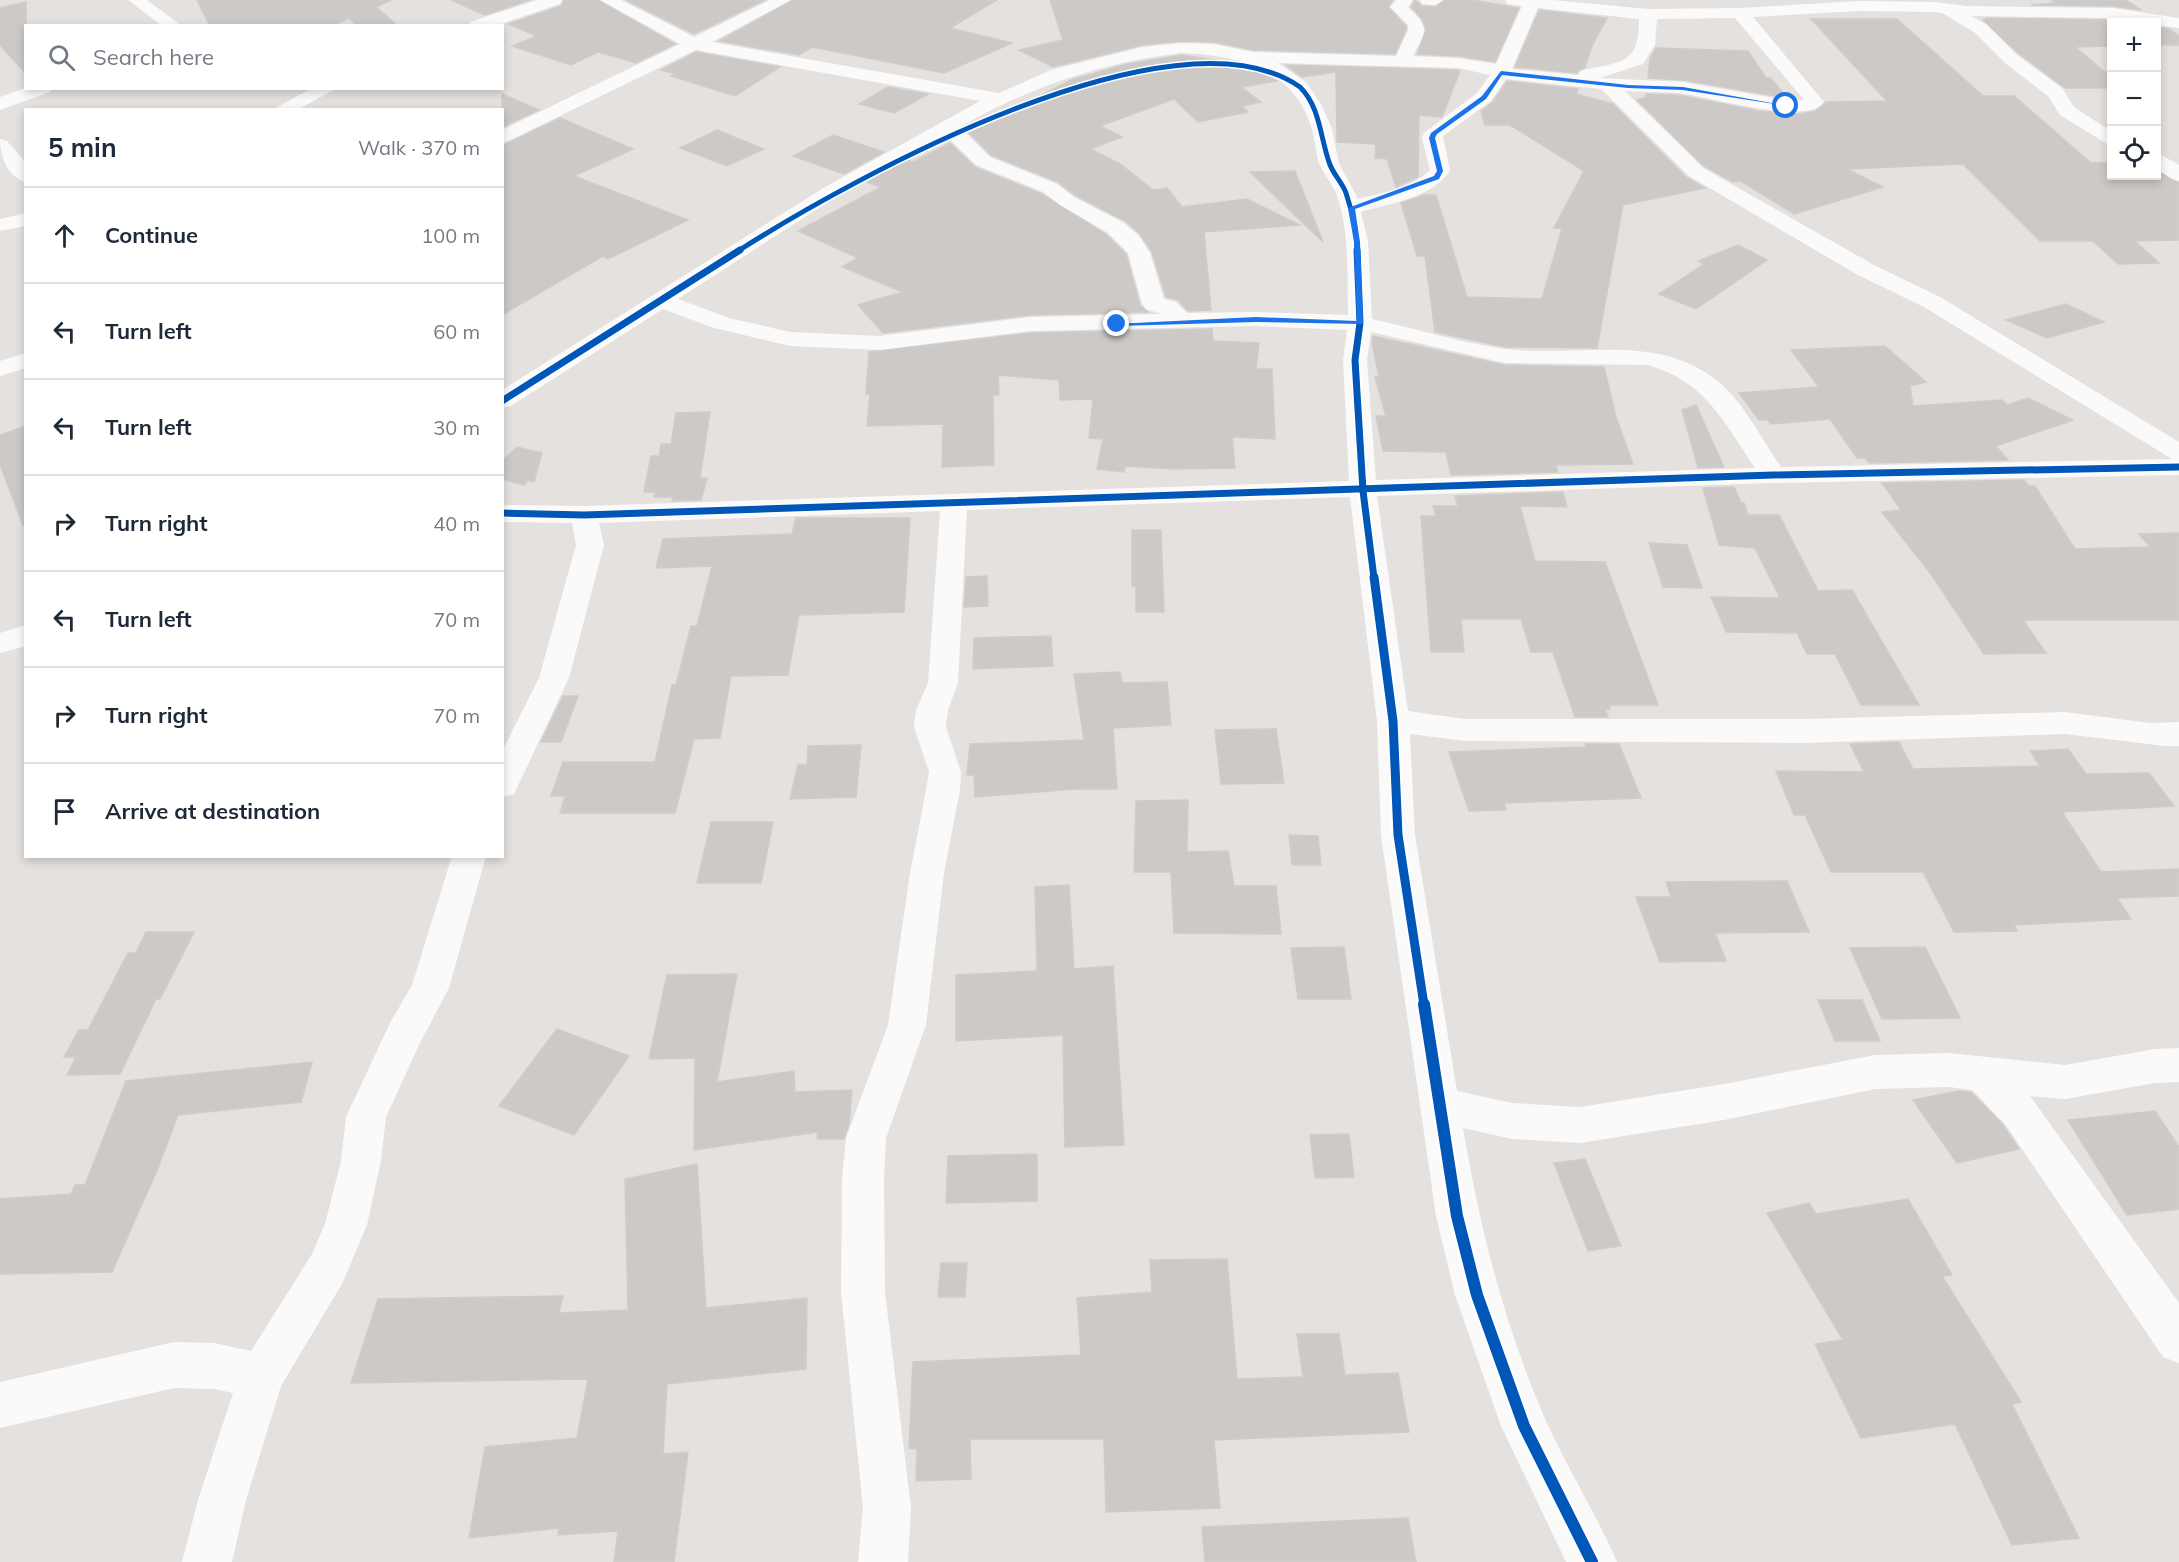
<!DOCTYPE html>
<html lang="en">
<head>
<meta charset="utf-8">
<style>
	:root { --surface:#fff; --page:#f6f6f7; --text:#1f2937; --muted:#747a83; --line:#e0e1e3 }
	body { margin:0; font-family:Mulish,sans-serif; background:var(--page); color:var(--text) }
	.controls { position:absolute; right:18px; top:18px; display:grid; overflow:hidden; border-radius:0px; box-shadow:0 3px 9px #0003 }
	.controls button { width:54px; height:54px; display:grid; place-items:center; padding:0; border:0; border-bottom:2px solid var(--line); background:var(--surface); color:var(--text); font:30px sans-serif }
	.stop { position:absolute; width:18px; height:18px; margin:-14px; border:4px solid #1a73e8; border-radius:50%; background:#fff }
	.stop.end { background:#1a73e8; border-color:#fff; box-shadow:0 2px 6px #0008 }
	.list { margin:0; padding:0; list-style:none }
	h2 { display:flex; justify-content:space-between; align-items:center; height:78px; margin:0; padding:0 24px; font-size:26px }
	h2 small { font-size:20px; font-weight:400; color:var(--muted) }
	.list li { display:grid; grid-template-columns:39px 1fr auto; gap:18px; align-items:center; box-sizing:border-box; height:96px; padding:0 24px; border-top:2px solid var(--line) }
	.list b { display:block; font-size:22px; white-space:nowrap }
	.list em { font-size:20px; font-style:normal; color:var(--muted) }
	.icon { flex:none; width:33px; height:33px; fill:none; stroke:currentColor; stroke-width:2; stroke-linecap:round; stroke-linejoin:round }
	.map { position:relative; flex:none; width:2179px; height:1562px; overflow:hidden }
	.search { position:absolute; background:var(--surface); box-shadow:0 3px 9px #0003; left:24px; top:24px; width:480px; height:66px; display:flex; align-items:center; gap:15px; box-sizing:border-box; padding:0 21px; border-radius:0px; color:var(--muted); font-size:22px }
	.panel { position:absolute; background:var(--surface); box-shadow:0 3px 9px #0003; left:24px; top:108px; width:480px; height:750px; border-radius:0px }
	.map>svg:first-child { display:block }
</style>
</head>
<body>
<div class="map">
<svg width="2179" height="1562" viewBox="0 0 2179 1562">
	<rect width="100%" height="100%" fill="#e4e1de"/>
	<!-- building -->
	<g fill="#ccc9c7" stroke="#cfccca" stroke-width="1.5">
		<polygon points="197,0 391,0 376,7 398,26 357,26 349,18 331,26 210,26"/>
		<polygon points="451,0 530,0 485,15"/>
		<polygon points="564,0 598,0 675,44 636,63 598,52 571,65 512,46 537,36 508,24 561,6"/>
		<polygon points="626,0 765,0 694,34"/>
		<polygon points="793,0 997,0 950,28 1012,43 944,73 812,47 799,55 719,41"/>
		<polygon points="1050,0 1393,0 1388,7 1406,26 1406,30 1395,54 1253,50 1214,42 1181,41 1142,45 1053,67 1019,50 1063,40"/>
		<polygon points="1415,0 1422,6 1435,7 1445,0 1472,0 1519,8 1495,62 1458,56 1417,54 1426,30 1422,19 1411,7"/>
		<polygon points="2052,0 2126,0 2141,10 2113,6 2031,5 2056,3"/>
		<polygon points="26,2 26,74 0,45 0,8"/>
		<polygon points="1539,10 1607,18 1592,46 1585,67 1577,73 1515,67"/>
		<polygon points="1987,18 2113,20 2137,22 2112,22 2112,46 2075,47 2112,78 2112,88 2065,88 2018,53 1983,20"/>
		<polygon points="1811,19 1897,19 1983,96 2014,96 2091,163 2112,162 2112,176 2157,176 2157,171 2179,183 2179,240 2135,241 2159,263 2118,264 2093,241 2040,241 1963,164 1847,169 1883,187 1794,214 1741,181 1733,182 1704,166 1637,100 1646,97 1646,94 1678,95 1759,111 1799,114 1816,111 1826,102 1887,101"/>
		<polygon points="2157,27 2169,29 2179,36 2179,45 2157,45"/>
		<polygon points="1656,48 1748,51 1766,78 1771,78 1787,98 1683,80 1648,78 1650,58"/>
		<polygon points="696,52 780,67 735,96 671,76 676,74 661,70"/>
		<polygon points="1181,55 1242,64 1277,81 1241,87 1261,102 1242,106 1248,112 1198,122 1174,99 1100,126 1122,137 1090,149 1120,164 1153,190 1167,188 1182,207 1247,199 1300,225 1204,232 1211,310 1188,311 1178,300 1166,297 1152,252 1140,234 1125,221 1075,195 1058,182 991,155 969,133 1071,80 1123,65"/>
		<polygon points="1286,65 1458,70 1460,71 1442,117 1419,115 1418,177 1396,187 1387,159 1375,158 1376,144 1337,142 1336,72 1302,77"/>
		<polygon points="1507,81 1578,89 1576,94 1613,104 1687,178 1705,188 1623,205 1597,348 1505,347 1435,332 1425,256 1417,256 1401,203 1424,195 1436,195 1467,297 1542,299 1562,228 1554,228 1584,171 1510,125 1485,125 1481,111 1493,102"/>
		<polygon points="888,87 928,94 894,113 859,104"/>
		<polygon points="502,94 539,110 502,127"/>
		<polygon points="560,118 633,149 574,176 688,220 608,259 603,256 502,315 502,146"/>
		<polygon points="717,130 764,149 727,166 680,148"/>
		<polygon points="833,135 884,152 844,174 793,156"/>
		<polygon points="950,143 975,167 1042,194 1107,235 1126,254 1140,305 1148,312 1030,315 883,333 858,305 903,292 842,267 858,258 798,231 881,187 867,182 906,160 913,162"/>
		<polygon points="1295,171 1323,242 1250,172"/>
		<polygon points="1738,245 1767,260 1696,309 1659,294 1704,264 1698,261"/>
		<polygon points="2066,304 2104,322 2047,338 2006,320"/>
		<polygon points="1212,329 1213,341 1259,343 1256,369 1272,369 1275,439 1232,437 1235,468 1174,469 1125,466 1124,472 1097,469 1103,439 1089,438 1093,399 1060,400 1059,380 998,375 999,395 993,395 994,465 942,467 943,424 867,426 870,394 866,394 869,352 1030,333"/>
		<polygon points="1373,336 1504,365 1604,367 1616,417 1633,464 1556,465 1558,472 1451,475 1446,452 1383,451 1376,416 1386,416 1375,377 1379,377 1372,343"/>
		<polygon points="1885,346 1926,382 1910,386 1913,406 2002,400 2007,405 2028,398 2073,420 1996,446 2008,460 1869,463 1865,458 1857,458 1830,419 1771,424 1767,420 1759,420 1739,393 1819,387 1791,350"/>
		<polygon points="1696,405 1724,467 1698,468 1682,410"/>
		<polygon points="710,412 700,478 707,478 701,500 672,501 673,497 654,497 656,492 644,492 651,456 659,456 661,444 671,444 676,413"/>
		<polygon points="26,426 26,525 23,525 0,465 0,435"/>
		<polygon points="517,447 542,453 534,482 528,480 524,485 502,479 502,461"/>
		<polygon points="2024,480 2029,486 2035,486 2075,549 2150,547 2139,534 2179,533 2179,620 2023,620 2046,653 1984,654 1931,574 1882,512 1901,510 1882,483"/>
		<polygon points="1734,487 1741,503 1744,503 1748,515 1779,515 1818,591 1852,590 1919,705 1861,705 1835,654 1807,654 1797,633 1726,632 1711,597 1780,598 1755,548 1719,545 1703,488"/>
		<polygon points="1563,492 1567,507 1520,506 1535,561 1605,562 1658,705 1609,705 1610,709 1605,709 1608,717 1575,717 1553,652 1531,652 1521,619 1461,619 1464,652 1431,652 1421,516 1436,516 1433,506 1458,506 1455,496"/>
		<polygon points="796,518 910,518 904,612 799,615 788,675 731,676 720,738 694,739 675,813 560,813 565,796 551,796 563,762 655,762 672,685 676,685 691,626 697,626 712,566 656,568 663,539 792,534"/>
		<polygon points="1132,530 1161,530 1164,612 1136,612 1136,586 1132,586"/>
		<polygon points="1649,543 1687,545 1702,588 1663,587"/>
		<polygon points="987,576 988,606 964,607 966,577"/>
		<polygon points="1051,636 1053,666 973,669 974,638"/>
		<polygon points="1120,672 1122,683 1167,682 1171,725 1113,728 1117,789 1075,789 975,797 974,775 967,775 970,744 1084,740 1074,674"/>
		<polygon points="563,696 578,696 561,742 541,742"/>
		<polygon points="1276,729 1284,783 1221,784 1215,730"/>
		<polygon points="1899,742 1913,769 2040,766 2030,751 2068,749 2086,774 2149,773 2174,806 2062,812 2101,872 2179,869 2179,896 2117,898 2131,919 2014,925 2017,931 1954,932 1923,872 1831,872 1805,815 1794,815 1776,771 1864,772 1850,744"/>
		<polygon points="1585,744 1619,744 1641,798 1504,803 1506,810 1469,811 1449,752 1586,747"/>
		<polygon points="861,745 856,797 790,799 798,764 807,765 808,746"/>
		<polygon points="1188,800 1187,852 1228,851 1234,886 1276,886 1281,934 1174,933 1171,872 1134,872 1136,801"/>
		<polygon points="711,822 773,822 761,883 697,883"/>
		<polygon points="1289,835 1318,836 1321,865 1292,865"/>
		<polygon points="1787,881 1809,932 1715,933 1726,961 1660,962 1636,897 1671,897 1666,882"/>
		<polygon points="1069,885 1074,969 1113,966 1124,1145 1065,1147 1063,1035 956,1041 956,975 1037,971 1035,887"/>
		<polygon points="146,932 194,932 160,999 156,999 120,1074 67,1075 76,1057 64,1057 79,1030 88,1030 128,953 136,953"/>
		<polygon points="1344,947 1351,999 1298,999 1291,948"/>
		<polygon points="1925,947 1960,1018 1882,1019 1850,948"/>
		<polygon points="737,974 717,1082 794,1071 795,1092 852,1090 849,1124 844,1139 817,1139 818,1132 694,1150 695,1058 649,1059 667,975"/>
		<polygon points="1818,1000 1862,1000 1880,1041 1835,1041"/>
		<polygon points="557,1029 629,1056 574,1135 499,1106"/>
		<polygon points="312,1062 301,1102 178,1115 158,1168 112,1272 0,1274 0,1199 71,1194 75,1185 85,1185 126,1081"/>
		<polygon points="1959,1091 1971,1092 2003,1125 2019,1149 1957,1163 1913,1100"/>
		<polygon points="2155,1111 2179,1147 2179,1209 2127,1215 2068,1120"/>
		<polygon points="1349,1134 1354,1177 1315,1178 1310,1135"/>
		<polygon points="1037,1154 1037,1201 946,1203 948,1156"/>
		<polygon points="1585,1159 1621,1246 1588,1251 1554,1163"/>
		<polygon points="697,1164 706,1308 807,1298 806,1369 667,1384 663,1454 688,1452 674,1562 614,1562 618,1531 558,1535 559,1528 469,1538 485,1447 577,1438 588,1379 351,1383 378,1299 563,1296 559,1313 628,1310 625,1179"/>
		<polygon points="1908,1199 1952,1275 1942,1276 2021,1402 2012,1404 2079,1538 2012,1545 1955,1424 1861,1438 1815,1344 1843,1340 1767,1213 1809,1203 1816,1214"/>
		<polygon points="1227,1259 1237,1379 1303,1377 1297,1334 1339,1334 1345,1375 1398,1373 1409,1432 1214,1440 1220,1508 1106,1512 1104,1439 970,1439 971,1479 916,1481 917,1449 909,1448 913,1362 1081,1355 1077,1298 1152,1292 1150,1260"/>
		<polygon points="941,1263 967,1263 965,1297 938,1297"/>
		<polygon points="1408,1518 1416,1562 1205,1562 1202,1527"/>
	</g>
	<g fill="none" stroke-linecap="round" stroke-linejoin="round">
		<!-- minor -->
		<g fill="#fbfafa" fill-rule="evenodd">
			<polygon points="128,0 147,0 182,26 162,26"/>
			<polygon points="537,0 562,0 560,4 495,26 468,26 470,22"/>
			<path d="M600 0H621L694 37 770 0H791L712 42 999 93 1051 70 1143 47 1181 43 1214 44 1253 52 1396 56 1408 30V25L1390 7 1396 0H1413L1408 7C1431 29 1426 30 1413 56L1458 58 1496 64 1522 6 1507 4 1505 0H1553L1648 9 1740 8 1859 1 1935 2 1967 6 2113 8 2179 18V28L2156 25V22L2113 18 1971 16 1986 24 2017 55 2062 88 2074 107 2112 132V147L2060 115 2048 96 2005 63 1974 32 1942 13 1935 12 1859 11 1753 17 1824 102C1808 126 1713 98 1685 94 1666 91 1645 93 1625 91L1703 168 1874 265 1940 297 2179 442V475L1773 483 1377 496 1408 711 1465 719H1804L2065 712 2150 723 2179 722V746H2165L2065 734 1804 743 1465 741 1410 734 1415 835 1457 1091 1512 1103 1580 1107 1724 1084 1875 1055 1949 1053 2065 1065 2155 1049 2179 1048V1082L2155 1083 2065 1099 2030 1096 2179 1303V1363L2163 1357 2005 1124 1972 1090 1949 1087 1875 1089 1724 1120 1580 1143 1512 1139 1463 1128C1480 1228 1503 1320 1543 1414 1565 1465 1595 1511 1617 1562H1566L1501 1426 1455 1295 1436 1216 1381 835 1377 721 1350 497 967 510 958 683 948 710 946 727 961 772 960 790 944 873 926 1025 886 1138 884 1179 885 1292 911 1508 908 1562H858L863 1508 841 1292 842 1179 846 1138 888 1025 910 873 926 790 929 772 914 727 916 710 928 683 940 511 599 523 604 545 569 678 514 794 502 797V751L539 678 576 545 572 523 502 522V505L584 506 1349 481 1343 360 1347 330 1255 326 1030 331 880 350 790 346 714 328 663 309 511 406 502 408V390L825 187 980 101 696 50 502 144V130L680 44ZM1538 8 1639 19C1639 67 1620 61 1580 71L1578 75 1512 69ZM1735 18 1804 100H1786L1683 82 1600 78 1643 64 1655 45 1657 19ZM1181 53C1237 55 1295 69 1312 129 1315 140 1316 151 1318 161 1322 172 1331 182 1336 193 1350 231 1347 275 1348 315L1255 312 1187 313 1176 302 1164 299 1150 253 1139 236 1124 223 1074 197 1057 184 990 157 960 127C1028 88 1102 62 1181 53ZM1278 63 1458 68 1490 75 1477 93 1424 133 1422 138 1430 170C1412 188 1381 193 1358 199L1339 163 1332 129 1322 106 1307 83ZM1506 79 1601 89 1689 176 1858 275 1924 307 2172 459 1781 467C1763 441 1743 402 1719 382 1657 331 1578 358 1505 349 1460 343 1415 328 1372 319L1368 241 1361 212C1391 203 1431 198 1450 171L1443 136 1491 101ZM945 135 976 165 1043 192 1060 205 1108 233 1128 253 1142 304 1146 309 1162 314 1030 317 880 336 790 332 729 318 678 299 839 195ZM1371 332 1505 363 1648 365C1705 381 1724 422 1755 468L1376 480 1367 360Z"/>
			<polygon points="1420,0 1443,0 1435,5 1422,4"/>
			<polygon points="26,88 52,88 50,92 0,110 0,97"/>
			<polygon points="312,88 337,88 297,110 272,110"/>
			<path d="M0 139 7 141 26 163V182C7 177 0 156 0 139Z"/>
			<polygon points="2156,152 2179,165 2179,181 2172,179 2156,168"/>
			<polygon points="26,213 26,226 0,231 0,219"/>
			<polygon points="26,353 26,368 0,376 0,361"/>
			<polygon points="26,625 26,646 0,653 0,633"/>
			<polygon points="452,856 486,856 449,988 420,1043 386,1117 381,1161 367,1225 342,1284 281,1386 246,1500 232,1562 182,1562 198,1500 233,1393 214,1389 174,1388 0,1428 0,1382 174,1342 214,1343 251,1351 312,1254 325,1224 341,1161 346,1117 390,1023 412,985"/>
		</g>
		<!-- cycleway-far3 casing -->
		<g stroke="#fff" stroke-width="8">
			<path id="cycleway-far3" d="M738 251C852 178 1174 0 1300 87 1320 107 1320 136 1329 162 1332 173 1342 182 1346 193 1352 211 1357 233 1357 251"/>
		</g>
		<!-- cycleway-far2 casing -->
		<g stroke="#fff" stroke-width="10">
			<g id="cycleway-far2">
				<polyline points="1357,250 1360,323 1355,360 1363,491 1374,578"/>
				<polyline points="502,401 740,250"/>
				<polyline points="502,513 584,515 1773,475 2179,467"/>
			</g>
		</g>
		<!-- cycleway-far1 casing -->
		<g stroke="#fff" stroke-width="13">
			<polyline id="cycleway-far1" points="1374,577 1393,721 1398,835 1424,1005"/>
		</g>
		<!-- cycleway casing -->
		<g stroke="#fff" stroke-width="16">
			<polyline id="cycleway" points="1424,1004 1457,1216 1477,1295 1524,1426 1592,1562"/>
		</g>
		<!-- cycleway-far3 -->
		<use href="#cycleway-far3" stroke="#0057b8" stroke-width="5"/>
		<!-- cycleway-far2 -->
		<use href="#cycleway-far2" stroke="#0057b8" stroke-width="7"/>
		<!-- cycleway-far1 -->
		<use href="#cycleway-far1" stroke="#0057b8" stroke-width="9"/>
		<!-- cycleway -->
		<use href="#cycleway" stroke="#0057b8" stroke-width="12"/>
	</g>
	<!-- route -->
	<polygon fill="#1a73e8" points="1501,71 1628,85 1683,87 1789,106 1683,90 1628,88 1502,75 1486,99 1437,134 1435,138 1443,171 1439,179 1355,209 1360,242 1363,324 1256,322 1117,326 1114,324 1256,317 1357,321 1354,242 1348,208 1434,176 1437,171 1429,138 1431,133 1482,96"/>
</svg>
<div class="controls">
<button>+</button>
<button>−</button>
<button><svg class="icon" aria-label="locate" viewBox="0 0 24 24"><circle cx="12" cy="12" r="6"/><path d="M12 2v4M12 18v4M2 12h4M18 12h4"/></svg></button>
</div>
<div class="stop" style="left:1786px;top:106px"></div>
<div class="stop end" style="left:1117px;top:324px"></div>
<div class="search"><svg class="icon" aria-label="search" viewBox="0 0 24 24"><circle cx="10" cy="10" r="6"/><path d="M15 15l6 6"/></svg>Search here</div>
<section class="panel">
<h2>5 min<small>Walk · 370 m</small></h2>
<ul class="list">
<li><svg class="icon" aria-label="ahead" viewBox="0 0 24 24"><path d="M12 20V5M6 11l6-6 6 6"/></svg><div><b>Continue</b></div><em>100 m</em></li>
<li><svg class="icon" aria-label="left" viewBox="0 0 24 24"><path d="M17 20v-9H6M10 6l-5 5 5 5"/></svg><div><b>Turn left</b></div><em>60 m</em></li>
<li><svg class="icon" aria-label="left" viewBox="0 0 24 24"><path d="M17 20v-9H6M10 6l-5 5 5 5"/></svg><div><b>Turn left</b></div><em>30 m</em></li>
<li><svg class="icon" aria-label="right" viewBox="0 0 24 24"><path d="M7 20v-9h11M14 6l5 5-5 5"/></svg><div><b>Turn right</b></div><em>40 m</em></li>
<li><svg class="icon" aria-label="left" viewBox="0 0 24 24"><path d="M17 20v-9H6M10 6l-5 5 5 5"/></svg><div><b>Turn left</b></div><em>70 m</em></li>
<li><svg class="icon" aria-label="right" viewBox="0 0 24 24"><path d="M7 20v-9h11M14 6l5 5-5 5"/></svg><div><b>Turn right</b></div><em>70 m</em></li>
<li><svg class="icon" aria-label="arrive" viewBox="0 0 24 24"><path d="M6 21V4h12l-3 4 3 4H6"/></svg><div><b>Arrive at destination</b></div></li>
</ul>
</section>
</div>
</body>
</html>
